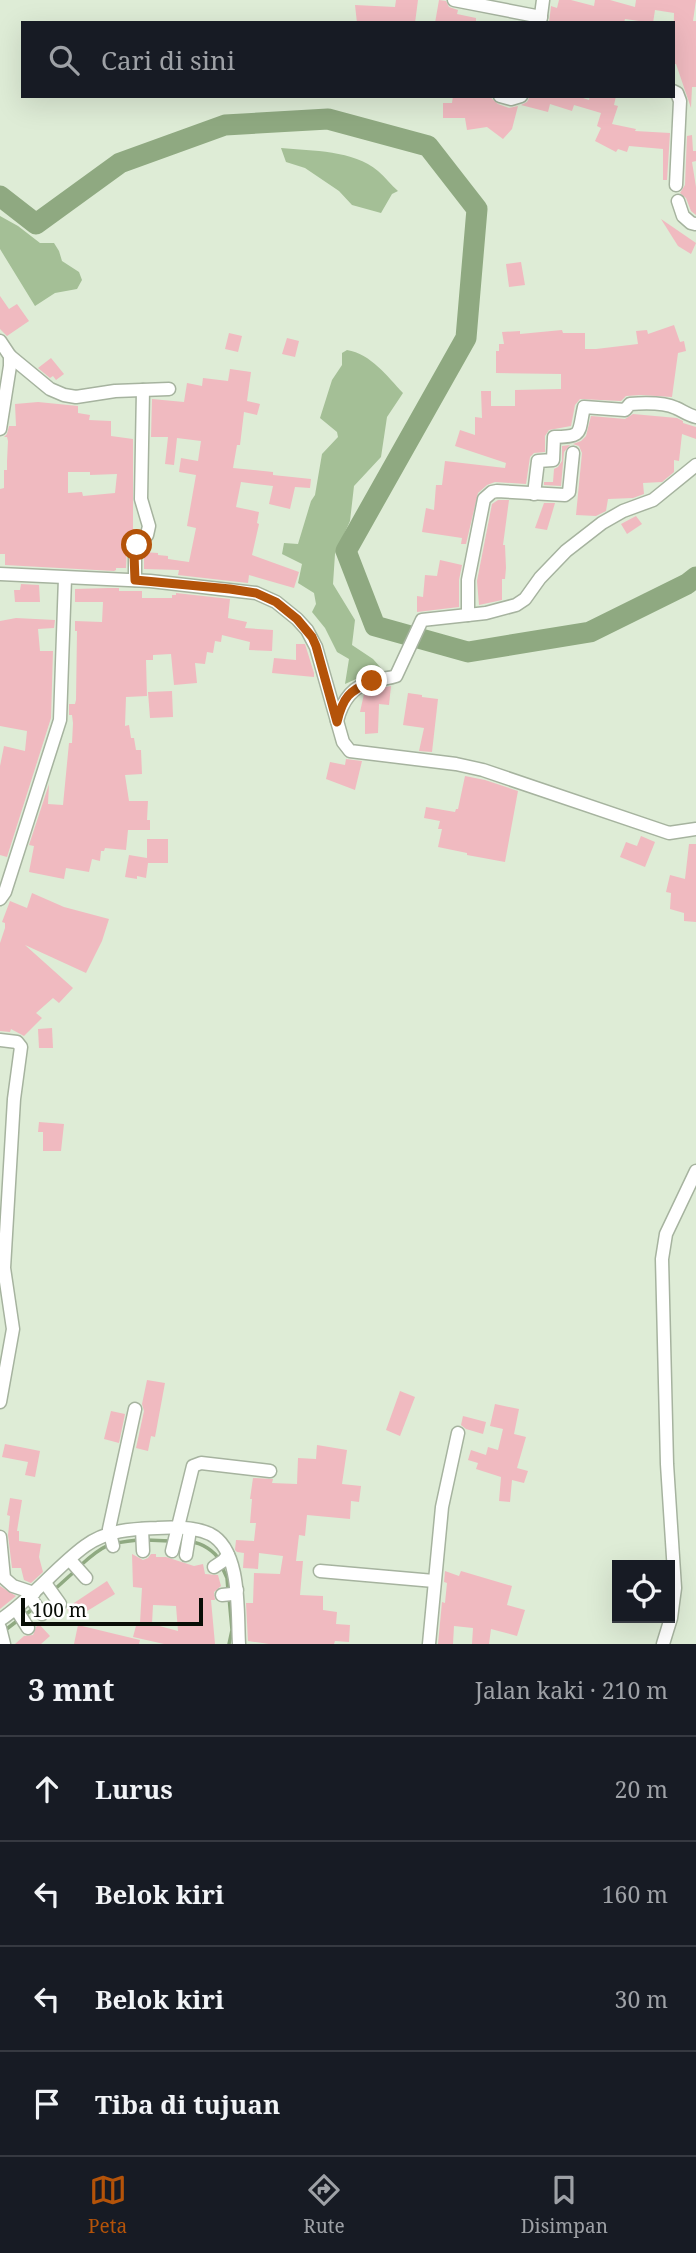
<!DOCTYPE html>
<html lang="id">
<head>
<meta charset="utf-8">
<style>
	:root { --surface:#171b24; --page:#242831; --text:#f1f3f6; --muted:#9ea1a6; --line:#363941; --accent:#b45309 }
	body { margin:0; font-family:"Noto Serif",serif; background:var(--page); color:var(--text) }
	.controls { position:absolute; right:21px; bottom:21px; display:grid; overflow:hidden; border-radius:0px; box-shadow:0 7px 28px #0002 }
	.controls button { width:63px; height:63px; display:grid; place-items:center; padding:0; border:0; border-bottom:2px solid var(--line); background:var(--surface); color:var(--text); font:35px sans-serif }
	.scale { position:absolute; left:21px; bottom:18px; width:182px; box-sizing:border-box; padding-left:7px; border:4px solid #080d06; border-top:0; font-size:19px; line-height:24px; white-space:nowrap; color:#080d06; -webkit-text-stroke:5px #fff; paint-order:stroke }
	.stop { position:absolute; width:21px; height:21px; margin:-16px; border:5px solid #b45309; border-radius:50%; background:#fff }
	.stop.end { background:#b45309; border-color:#fff; box-shadow:0 2px 7px #0008 }
	.list { margin:0; padding:0; list-style:none }
	h2 { display:flex; justify-content:space-between; align-items:center; height:91px; margin:0; padding:0 28px; font-size:30px }
	h2 small { font-size:23px; font-weight:400; color:var(--muted) }
	.list li { display:grid; grid-template-columns:46px 1fr auto; gap:21px; align-items:center; box-sizing:border-box; height:105px; padding:0 28px; border-top:2px solid var(--line) }
	.list b { display:block; font-size:26px; white-space:nowrap }
	.list em { font-size:23px; font-style:normal; color:var(--muted) }
	.icon { flex:none; width:38px; height:38px; fill:none; stroke:currentColor; stroke-width:2; stroke-linecap:round; stroke-linejoin:round }
	.map { position:relative; flex:none; width:696px; height:1644px; overflow:hidden }
	.search { position:absolute; background:var(--surface); box-shadow:0 7px 28px #0002; left:21px; right:21px; top:21px; height:77px; display:flex; align-items:center; gap:18px; box-sizing:border-box; padding:0 24px; border-radius:0px; color:var(--muted); font-size:26px }
	.sheet { height:511px; background:var(--surface) }
	nav { display:flex; justify-content:space-around; align-items:center; box-sizing:border-box; height:98px; border-top:2px solid var(--line); background:var(--surface); font-size:19px; color:var(--muted) }
	nav a { display:grid; justify-items:center; gap:4px }
	nav .on { color:var(--accent) }
	.map>svg:first-child { display:block }
</style>
</head>
<body>
<div class="map">
<svg width="696" height="1644" viewBox="0 0 696 1644">
	<rect width="100%" height="100%" fill="#deecd6"/>
	<!-- forest -->
	<g fill="#a4bf96">
		<path d="M281 148C313 151 353 150 378 171 385 177 391 185 398 191L392 194 381 213 352 205 339 191 305 168 286 162Z"/>
		<polygon points="0,216 18,226 40,243 54,243 59,251 62,261 79,272 82,280 77,289 55,293 35,306 0,249"/>
		<path d="M347 350C371 354 387 376 403 393L387 417 381 457 354 486 350 521 335 554 333 584 355 620 352 645 373 659 381 668 376 674 365 675 345 684 349 659 337 652 325 628 312 612 316 604 314 593 298 583 302 564 282 554 284 543 298 544 311 501 315 495 322 454 338 437 337 432 320 418 332 380 342 365V353Z"/>
	</g>
	<g fill="none" stroke-linecap="round" stroke-linejoin="round">
		<!-- stream -->
		<g stroke="#8fa981" stroke-width="3.5">
			<polyline points="146,1540 170,1541"/>
			<path d="M192 1542C201 1543 215 1551 219 1560"/>
			<path d="M81 1565C103 1545 108 1543 138 1540"/>
			<polyline points="222,1567 227,1578 228,1590"/>
			<polyline points="55,1589 75,1571"/>
			<polyline points="229,1597 232,1630 229,1644"/>
			<polyline points="4,1631 34,1608"/>
		</g>
		<!-- river -->
		<polyline stroke="#8fa981" stroke-width="21" points="0,196 36,224 120,163 225,125 328,119 428,146 477,209 466,338 346,551 375,626 468,652 590,632 687,584 696,577"/>
	</g>
	<!-- building -->
	<g fill="#f0bac0" fill-rule="evenodd">
		<polygon points="396,0 418,0 415,23 357,23 355,5 395,7"/>
		<polygon points="439,0 446,1 449,7 458,10 457,14 476,18 476,23 435,23"/>
		<polygon points="559,0 571,0 594,6 595,0 610,0 635,7 636,0 696,0 693,21 696,21 696,87 692,87 691,108 676,64 673,64 674,13 655,10 653,23 625,19 624,23 549,23 551,6 557,8"/>
		<polygon points="453,96 489,96 498,104 509,108 518,106 512,129 503,139 487,127 467,130 465,118 443,118 443,103 452,103"/>
		<polygon points="530,96 577,96 589,100 590,96 616,96 614,105 618,106 612,124 636,129 635,131 670,133 667,180 663,180 663,149 629,146 627,152 618,149 616,152 595,141 601,128 597,126 601,113 574,105 572,111 550,104 548,112 521,105 527,102"/>
		<polygon points="692,135 693,151 696,151 696,161 692,162 696,187 696,215 691,211 686,198 680,193 685,185 687,136"/>
		<polygon points="661,219 696,243 691,254 678,246"/>
		<polygon points="521,262 525,285 509,287 506,264"/>
		<polygon points="0,296 9,309 17,304 29,321 7,336 0,329"/>
		<polygon points="674,325 680,342 684,341 686,351 678,353 672,397 641,395 626,396 621,401 580,399 575,405 571,426 549,430 545,436 545,452 534,453 530,457 526,484 495,482 487,485 478,493 466,544 461,544 462,538 422,532 426,508 434,510 436,485 442,485 445,461 505,468 506,463 455,446 460,430 475,435 475,417 482,418 481,391 491,391 491,406 515,406 515,390 561,389 561,374 496,373 496,351 499,351 499,344 504,344 502,332 520,331 520,334 562,330 563,333 585,333 585,349 596,349 638,344 636,331 647,330 648,334"/>
		<polygon points="229,333 242,336 238,352 225,349"/>
		<polygon points="287,338 299,341 295,357 282,354"/>
		<polygon points="51,358 64,374 56,380 53,376 50,378 38,368"/>
		<polygon points="230,369 251,372 247,401 260,404 257,415 244,412 240,445 237,445 233,468 273,472 273,475 311,479 310,488 295,487 290,509 269,504 273,486 241,482 236,507 259,512 257,523 259,524 252,555 299,572 294,588 249,575 248,583 178,575 179,570 144,569 144,552 158,553 158,555 168,556 168,559 189,562 196,528 187,526 196,475 179,472 181,458 198,461 201,441 177,438 174,465 165,464 168,437 151,437 152,399 184,402 187,383 202,386 203,378 228,381"/>
		<path d="M38 402 78 406V413L90 415 89 420 111 421V436L133 439V529H139L127 545 126 568H116V570L114 571 5 565V554H0V489L4 488V470H7V461L8 441 7 437H4L7 434 9 426H16L15 404ZM68 472H90V475L117 474 115 493 83 496 82 492 68 493Z"/>
		<polygon points="633,414 677,418 683,421 683,423 696,427 696,439 682,434 679,461 674,460 674,472 662,482 643,483 644,494 633,498 608,499 606,511 596,516 576,515 582,453 579,446 573,444 581,441 586,436 591,416 625,419"/>
		<polygon points="570,445 564,452 561,486 544,485 544,482 553,482 554,469 558,467 562,461 562,446"/>
		<polygon points="498,500 509,500 503,545 505,545 506,568 505,579 502,579 502,600 479,605 477,581 492,504"/>
		<polygon points="544,503 555,503 547,530 535,528"/>
		<polygon points="636,516 642,524 627,534 621,524"/>
		<polygon points="440,560 462,565 459,580 459,607 417,612 417,596 423,597 425,575 437,576"/>
		<polygon points="21,584 39,585 40,602 15,602 14,590 20,590"/>
		<polygon points="108,588 119,588 119,591 142,591 142,598 172,598 172,595 176,595 176,593 230,599 228,618 247,622 245,628 273,630 272,651 249,650 250,642 222,635 221,642 215,641 213,653 207,652 205,664 195,663 197,683 174,685 171,654 153,655 153,660 146,660 147,696 126,697 125,726 129,725 131,738 134,738 136,750 141,750 142,774 125,775 129,801 148,801 147,820 150,820 150,830 128,830 126,850 105,848 104,851 101,851 100,861 92,859 89,872 66,868 64,879 29,872 34,846 29,845 49,784 48,804 63,805 69,743 72,743 73,723 72,715 69,715 69,704 75,704 76,700 77,631 75,631 75,621 102,622 103,602 75,602 75,589"/>
		<polygon points="16,618 55,620 54,628 38,629 40,651 53,651 51,718 7,857 0,855 0,766 4,746 25,751 27,731 0,726 0,621"/>
		<polygon points="296,644 305,644 314,673 314,677 272,673 274,658 296,660"/>
		<polygon points="391,686 389,705 379,704 378,733 365,734 365,712 360,712 364,694 373,690 379,692 380,688"/>
		<polygon points="172,691 173,717 150,718 148,692"/>
		<polygon points="408,693 422,695 422,697 438,699 432,752 419,751 424,728 403,725"/>
		<polygon points="346,759 362,761 355,790 326,779 330,762 345,765"/>
		<polygon points="465,776 485,780 518,791 505,862 467,855 467,853 438,847 442,829 438,829 440,821 424,818 426,807 455,812 456,809 458,809"/>
		<polygon points="641,836 655,842 645,867 620,857 626,842 637,846"/>
		<polygon points="147,839 168,839 168,863 148,863 146,878 137,876 137,879 125,877 129,855 147,858"/>
		<polygon points="689,844 696,844 696,922 684,921 684,913 670,909 671,893 666,892 670,875 685,879"/>
		<polygon points="32,893 64,907 109,919 102,941 86,973 25,945 73,988 59,1003 53,998 36,1013 42,1018 24,1036 11,1029 10,1032 0,1031 0,943 5,928 5,923 2,922 10,901 27,908"/>
		<polygon points="52,1028 53,1048 39,1048 38,1029"/>
		<polygon points="39,1122 64,1124 61,1151 43,1151 43,1132 38,1132"/>
		<polygon points="147,1380 165,1383 155,1437 151,1436 148,1451 136,1448 144,1411 142,1404"/>
		<polygon points="400,1391 415,1397 400,1436 386,1430"/>
		<polygon points="495,1404 519,1409 514,1434 526,1437 517,1468 528,1471 524,1483 512,1480 510,1502 499,1501 501,1477 476,1469 478,1463 468,1460 471,1450 486,1455 488,1447 498,1450 503,1429 490,1426"/>
		<polygon points="111,1411 125,1414 119,1443 104,1439"/>
		<polygon points="463,1416 486,1422 483,1434 466,1429 461,1425"/>
		<polygon points="5,1444 40,1451 35,1477 25,1475 28,1462 2,1457"/>
		<polygon points="317,1445 347,1450 342,1484 361,1486 359,1502 351,1501 350,1519 307,1515 305,1536 299,1535 296,1561 303,1561 300,1595 323,1596 323,1610 337,1612 336,1624 350,1625 349,1642 335,1641 334,1644 269,1644 248,1641 246,1603 253,1603 254,1573 280,1574 283,1556 259,1553 258,1569 243,1568 244,1553 237,1552 235,1550 236,1540 254,1541 256,1523 250,1523 252,1499 250,1499 253,1478 273,1479 272,1483 297,1484 298,1458 316,1459"/>
		<polygon points="10,1498 22,1500 17,1531 19,1531 19,1541 41,1544 39,1557 43,1572 31,1583 24,1580 21,1568 12,1568 8,1535 10,1516 7,1515"/>
		<path d="M132 1554 143 1560 148 1558 151 1554H156V1557H166L194 1566 203 1564 205 1574 218 1575 221 1586 214 1592 215 1600H211L215 1644H164L133 1637 137 1622 140 1623 142 1588 133 1587ZM153 1605 176 1606 178 1631 152 1624Z"/>
		<polygon points="445,1571 459,1576 461,1571 512,1586 507,1605 525,1610 517,1636 491,1629 489,1644 472,1644 473,1628 454,1626 453,1644 438,1644 442,1602 445,1603 447,1583 444,1582"/>
		<polygon points="107,1581 115,1594 74,1619 67,1609 68,1607"/>
		<polygon points="0,1586 16,1596 0,1609"/>
		<polygon points="38,1623 50,1636 41,1644 15,1644 24,1636 33,1635"/>
		<polygon points="78,1625 140,1640 139,1644 74,1644"/>
	</g>
	<g fill="none" stroke-linecap="round" stroke-linejoin="round">
		<!-- minor casing -->
		<g stroke="#a6b39f" stroke-width="15">
			<g id="minor">
				<polyline points="454,0 541,17"/>
				<polyline points="540,23 543,0"/>
				<polyline points="673,91 677,93 680,101 676,185"/>
				<polyline points="500,96 511,99 521,96"/>
				<polyline points="678,201 683,216 691,223 695,224"/>
				<polyline points="0,341 10,356 10,366 0,429"/>
				<polyline points="10,356 50,389 64,395 76,397 115,391 169,389"/>
				<path d="M534 494 538 461 553 460 554 437C584 437 578 433 584 407L625 410 630 404C643 403 663 402 676 408 683 411 688 415 696 417"/>
				<polyline points="0,574 150,581 256,593 276,602 297,619 307,630 316,647 343,742 350,751 456,764 483,770 669,833 696,829"/>
				<polyline points="135,580 135,549 139,542 147,535 149,526 141,499 143,390"/>
				<polyline points="468,615 468,580 484,499 492,492 497,491 565,495 569,492 573,453"/>
				<path d="M337 721C342 701 352 686 373 681 381 678 388 679 396 676L422 620 486 613 516 605 525 599 540 578 566 551 602 523 623 511 653 500 696 465"/>
				<polyline points="0,899 5,892 60,720 65,578"/>
				<polyline points="0,1040 17,1042 21,1047 14,1099 4,1268 13,1329 0,1402"/>
				<polyline points="142,1529 143,1551"/>
				<polyline points="0,1537 4,1578 13,1586 34,1593"/>
				<polyline points="113,1546 109,1529 135,1409"/>
				<polyline points="172,1551 193,1466 201,1463 270,1471"/>
				<polyline points="186,1555 190,1530"/>
				<polyline points="70,1560 86,1578"/>
				<polyline points="214,1567 223,1561 228,1555"/>
				<polyline points="320,1571 434,1581"/>
				<polyline points="45,1583 60,1604"/>
				<polyline points="222,1595 232,1594 237,1590"/>
				<polyline points="30,1597 42,1614"/>
				<polyline points="16,1609 28,1628"/>
				<path d="M0 1620C32 1599 55 1568 85 1546 107 1530 131 1529 157 1528 173 1527 195 1527 210 1534 242 1550 237 1614 239 1644"/>
				<polyline points="0,1628 4,1644"/>
				<polyline points="429,1644 442,1507 458,1433"/>
				<polyline points="663,1644 671,1618 675,1588 667,1464 662,1259 666,1234 696,1171"/>
			</g>
		</g>
		<!-- minor -->
		<use href="#minor" stroke="#fff" stroke-width="12"/>
	</g>
	<g fill="none" stroke-linecap="round" stroke-linejoin="round">
		<!-- route -->
		<path stroke="#b45309" stroke-width="9" d="M137 545 134 555 135 580 230 589 256 593 276 602 297 619 312 637 316 646 337 722C343 697 349 691 372 681"/>
	</g>
</svg>
<div class="controls">
<button><svg class="icon" aria-label="locate" viewBox="0 0 24 24"><circle cx="12" cy="12" r="6"/><path d="M12 2v4M12 18v4M2 12h4M18 12h4"/></svg></button>
</div>
<div class="scale">100 m</div>
<div class="stop" style="left:137px;top:545px"></div>
<div class="stop end" style="left:372px;top:681px"></div>
<div class="search"><svg class="icon" aria-label="search" viewBox="0 0 24 24"><circle cx="10" cy="10" r="6"/><path d="M15 15l6 6"/></svg>Cari di sini</div>
</div>
<section class="sheet">
<h2>3 mnt<small>Jalan kaki · 210 m</small></h2>
<ul class="list">
<li><svg class="icon" aria-label="ahead" viewBox="0 0 24 24"><path d="M12 20V5M6 11l6-6 6 6"/></svg><div><b>Lurus</b></div><em>20 m</em></li>
<li><svg class="icon" aria-label="left" viewBox="0 0 24 24"><path d="M17 20v-9H6M10 6l-5 5 5 5"/></svg><div><b>Belok kiri</b></div><em>160 m</em></li>
<li><svg class="icon" aria-label="left" viewBox="0 0 24 24"><path d="M17 20v-9H6M10 6l-5 5 5 5"/></svg><div><b>Belok kiri</b></div><em>30 m</em></li>
<li><svg class="icon" aria-label="arrive" viewBox="0 0 24 24"><path d="M6 21V4h12l-3 4 3 4H6"/></svg><div><b>Tiba di tujuan</b></div></li>
</ul>
</section>
<nav>
<a class="on"><svg class="icon" aria-label="map" viewBox="0 0 24 24"><path d="M3 6l6-2 6 2 6-2v14l-6 2-6-2-6 2zM9 4v14M15 6v14"/></svg>Peta</a>
<a><svg class="icon" aria-label="directions" viewBox="0 0 24 24"><path d="M12 3l9 9-9 9-9-9zM9 14v-3h6M13 9l2 2-2 2"/></svg>Rute</a>
<a><svg class="icon" aria-label="saved" viewBox="0 0 24 24"><path d="M7 4h10v16l-5-4-5 4z"/></svg>Disimpan</a>
</nav>
</body>
</html>
